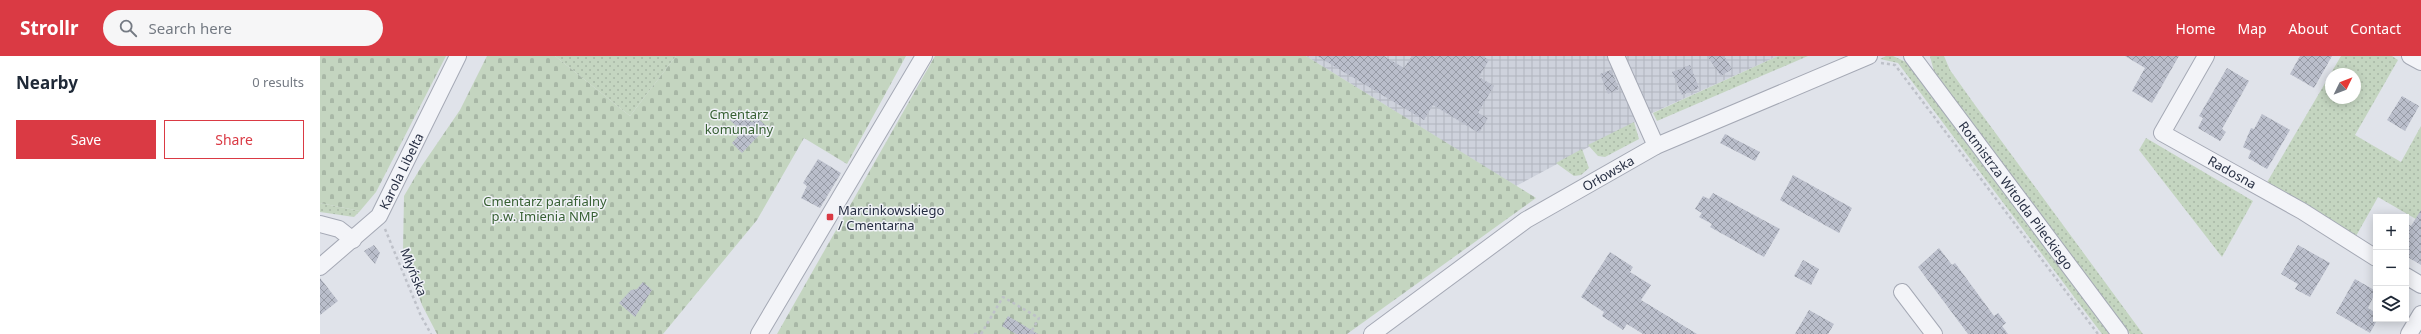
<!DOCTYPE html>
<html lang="en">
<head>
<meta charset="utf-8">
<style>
	:root { --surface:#fff; --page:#f6f6f7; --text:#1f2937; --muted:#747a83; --line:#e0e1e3; --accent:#da3a44 }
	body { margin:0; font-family:"Noto Sans",sans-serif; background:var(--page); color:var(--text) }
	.controls { position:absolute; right:12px; bottom:12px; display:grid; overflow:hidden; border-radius:0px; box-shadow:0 2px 10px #0003 }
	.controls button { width:36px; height:36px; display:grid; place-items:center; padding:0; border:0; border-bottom:1px solid var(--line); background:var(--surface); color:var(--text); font:20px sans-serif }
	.compass { position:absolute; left:2005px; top:12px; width:36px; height:36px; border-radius:50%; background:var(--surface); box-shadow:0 2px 10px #0003; rotate:47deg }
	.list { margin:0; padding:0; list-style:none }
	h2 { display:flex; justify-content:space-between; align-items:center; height:52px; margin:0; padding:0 16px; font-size:17px }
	h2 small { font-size:13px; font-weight:400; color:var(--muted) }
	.actions { display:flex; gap:8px; padding:12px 16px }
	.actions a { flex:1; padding:9px 0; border:1px solid var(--accent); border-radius:0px; text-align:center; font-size:14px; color:var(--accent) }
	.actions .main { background:var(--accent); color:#fff }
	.icon { flex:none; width:22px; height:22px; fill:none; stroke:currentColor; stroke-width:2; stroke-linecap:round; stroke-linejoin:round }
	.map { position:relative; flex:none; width:2101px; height:278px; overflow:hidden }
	header { display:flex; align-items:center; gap:24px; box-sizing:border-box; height:56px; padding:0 20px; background:var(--accent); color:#fff }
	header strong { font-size:19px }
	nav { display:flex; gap:22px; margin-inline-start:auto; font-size:14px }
	.search { width:280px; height:36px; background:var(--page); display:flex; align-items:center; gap:10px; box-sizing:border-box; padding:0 14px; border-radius:22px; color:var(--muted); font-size:15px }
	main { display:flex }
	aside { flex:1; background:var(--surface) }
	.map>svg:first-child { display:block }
</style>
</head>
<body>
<header>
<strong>Strollr</strong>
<div class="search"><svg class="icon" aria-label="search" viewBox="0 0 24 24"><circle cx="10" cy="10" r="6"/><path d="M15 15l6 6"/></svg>Search here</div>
<nav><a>Home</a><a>Map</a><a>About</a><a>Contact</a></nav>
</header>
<main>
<aside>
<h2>Nearby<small>0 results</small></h2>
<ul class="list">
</ul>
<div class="actions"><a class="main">Save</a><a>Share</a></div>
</aside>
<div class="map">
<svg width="2101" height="278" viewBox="0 0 2101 278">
	<defs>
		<pattern id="industrial-grid" width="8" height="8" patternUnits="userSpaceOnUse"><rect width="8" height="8" fill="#ced2dc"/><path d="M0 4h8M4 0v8" fill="none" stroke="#b1b5be"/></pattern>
		<pattern id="grass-dots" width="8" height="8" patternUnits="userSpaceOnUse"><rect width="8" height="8" fill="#c4d5c0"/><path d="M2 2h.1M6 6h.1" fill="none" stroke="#a8b7a6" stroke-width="1.8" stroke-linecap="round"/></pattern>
		<pattern id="cemetery-stones" width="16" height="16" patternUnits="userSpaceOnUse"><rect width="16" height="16" fill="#c4d5c0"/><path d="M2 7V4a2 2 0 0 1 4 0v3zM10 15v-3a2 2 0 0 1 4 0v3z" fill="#a8b7a6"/></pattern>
		<pattern id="building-cross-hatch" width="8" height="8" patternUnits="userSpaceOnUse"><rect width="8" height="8" fill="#babecb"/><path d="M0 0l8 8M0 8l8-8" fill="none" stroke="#979ba6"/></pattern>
	</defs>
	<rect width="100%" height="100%" fill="#e0e3ea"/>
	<!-- industrial -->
	<polygon fill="url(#industrial-grid)" points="986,0 1458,0 1332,57 1196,130"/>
	<!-- grass -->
	<g fill="url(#grass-dots)" fill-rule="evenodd">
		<polygon points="235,0 356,0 310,60"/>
		<polygon points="1458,0 1488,0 1337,65 1333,57"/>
		<polygon points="1566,0 1573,0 1588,7 1791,278 1782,278 1578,7 1560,3"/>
		<polygon points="1610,0 1624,0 1630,14 1655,49 1823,278 1810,278 1614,16"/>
		<path d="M2021 0H2072L2078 4 2035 79 2081 106 2101 70V166L2058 141 2036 180 1946 128ZM2011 18H2035V42H2011Z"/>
		<polygon points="1314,66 1319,83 1285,101 1278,100 1268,89"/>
		<polygon points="1826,82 1933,145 1902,201 1819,94"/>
		<polygon points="1262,93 1269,112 1261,119 1254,120 1236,107"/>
		<polygon points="0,147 40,155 34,161 0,156"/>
	</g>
	<!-- cemetery -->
	<g fill="url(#cemetery-stones)">
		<polygon points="0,0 126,0 56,136 40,155 0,147"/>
		<polygon points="167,0 235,0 310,60 356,0 586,0 527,108 484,82 437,164 343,278 117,278 102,249 83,196 84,140 101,111 140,54"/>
		<polygon points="615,0 986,0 1216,142 1027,278 457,278"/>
	</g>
	<!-- building -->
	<g fill="url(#building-cross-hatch)">
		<polygon points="997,0 1064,0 1084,12 1092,0 1163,0 1169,4 1159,21 1174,30 1158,57 1168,62 1159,77 1113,49 1104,64"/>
		<polygon points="1387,0 1404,0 1412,13 1401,20"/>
		<polygon points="1805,0 1859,0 1832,47 1812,35 1825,12"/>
		<polygon points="1980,0 2012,0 1994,32 1970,18"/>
		<polygon points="1370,9 1379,32 1362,39 1352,16"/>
		<polygon points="1907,12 1929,25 1902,73 1906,76 1900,85 1878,72 1883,62 1879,60"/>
		<polygon points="1291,14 1299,33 1288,38 1280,18"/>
		<polygon points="2082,40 2099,50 2085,75 2067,64"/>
		<polygon points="419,53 432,66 437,61 447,71 422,97 412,87 422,76 409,63"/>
		<polygon points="1942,58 1970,74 1947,113 1928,102 1931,95 1923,91 1931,72 1934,73"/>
		<polygon points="1405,78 1440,96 1435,105 1400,87"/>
		<polygon points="498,103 521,117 500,152 481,142 487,130 483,127"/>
		<polygon points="1473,119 1532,152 1519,177 1460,144"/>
		<polygon points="1393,137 1460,173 1444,201 1390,171 1392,168 1379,161 1382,157 1375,153 1383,140 1389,143"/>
		<polygon points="2101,154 2101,209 2086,200 2086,167 2091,170"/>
		<polygon points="54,189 60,197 55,208 44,195"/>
		<polygon points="1978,189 2010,207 1990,241 1975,233 1978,228 1961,218"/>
		<polygon points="1619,192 1632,209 1635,207 1674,260 1678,257 1686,267 1682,270 1688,278 1648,278 1598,211"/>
		<polygon points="1290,196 1313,211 1310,216 1331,229 1321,244 1377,278 1323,278 1307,268 1303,274 1282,260 1284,256 1261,241"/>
		<polygon points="1483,204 1499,213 1491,229 1474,220"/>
		<polygon points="0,222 18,245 0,259"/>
		<polygon points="2035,223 2056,235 2048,252 2056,257 2056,266 2050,277 2016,257"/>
		<polygon points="323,226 332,234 315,261 299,247 311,234 317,233"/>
		<polygon points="1489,254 1514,268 1508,278 1475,278"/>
		<polygon points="688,260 718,278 696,278 682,270"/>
	</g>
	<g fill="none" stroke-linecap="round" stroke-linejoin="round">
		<!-- minor casing -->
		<g stroke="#a5a9b5" stroke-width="18">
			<g id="minor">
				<polyline points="1296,0 1336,90"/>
				<path id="s1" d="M1592 0 1800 278"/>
				<path id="s2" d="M1886 0 1842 77 1982 155 2056 202"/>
				<polyline points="2090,0 2101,6"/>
				<polyline points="0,168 19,173 33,184"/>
				<path id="s3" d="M0 211 59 160 138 0"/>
				<polyline points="2086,220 2101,229"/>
				<polyline points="1582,236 1614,278"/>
				<polyline points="439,278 604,0"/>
				<path id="s4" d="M1052 278 1206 164 1336 90 1549 0"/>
				<polyline points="2089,278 2101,258"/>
			</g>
		</g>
		<!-- path -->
		<g stroke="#bec1c9" stroke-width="2.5" stroke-dasharray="3 3" stroke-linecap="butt">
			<polyline points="1561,7 1575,9 1778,278"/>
			<polyline points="65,173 101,260 111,278"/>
			<polyline points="654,278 661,278"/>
			<polyline points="661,278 683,241 719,262 710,278"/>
		</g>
		<!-- minor -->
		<use href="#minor" stroke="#f3f4f8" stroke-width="16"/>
	</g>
	<!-- markers -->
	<rect fill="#da3a44" stroke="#f0f2f7" stroke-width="1.5" x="506" y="157" width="8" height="8" rx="2"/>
	<g text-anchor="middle" stroke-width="3" stroke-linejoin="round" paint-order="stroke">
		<!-- park labels -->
		<g font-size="13" fill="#376033" stroke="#f0f2f7">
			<text x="419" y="63">Cmentarz<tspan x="419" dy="15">komunalny</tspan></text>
			<text x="225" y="150">Cmentarz parafialny<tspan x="225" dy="15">p.w. Imienia NMP</tspan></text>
		</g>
		<!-- street labels -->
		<g font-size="13" fill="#272f43" stroke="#f0f2f7">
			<text dy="5" stroke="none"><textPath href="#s3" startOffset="128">Karola Libelta</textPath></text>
			<text dy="5" stroke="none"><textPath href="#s2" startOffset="169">Radosna</textPath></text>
			<text dy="5" stroke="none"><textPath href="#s4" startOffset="286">Orłowska</textPath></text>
			<text dy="5" stroke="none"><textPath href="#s1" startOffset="174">Rotmistrza Witolda Pileckiego</textPath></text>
			<text transform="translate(94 216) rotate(68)" y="5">Młyńska</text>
		</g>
		<!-- poi labels -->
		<g font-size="13" fill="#272f43" stroke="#f0f2f7" text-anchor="start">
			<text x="518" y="159">Marcinkowskiego<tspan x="518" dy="15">/ Cmentarna</tspan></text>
		</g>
	</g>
</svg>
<div class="controls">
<button>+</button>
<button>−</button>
<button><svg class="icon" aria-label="layers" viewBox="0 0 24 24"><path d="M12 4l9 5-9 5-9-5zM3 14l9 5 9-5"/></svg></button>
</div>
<svg class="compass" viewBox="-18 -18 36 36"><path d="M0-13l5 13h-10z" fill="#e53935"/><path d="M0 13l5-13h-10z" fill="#747a83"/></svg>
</div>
</main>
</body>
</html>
